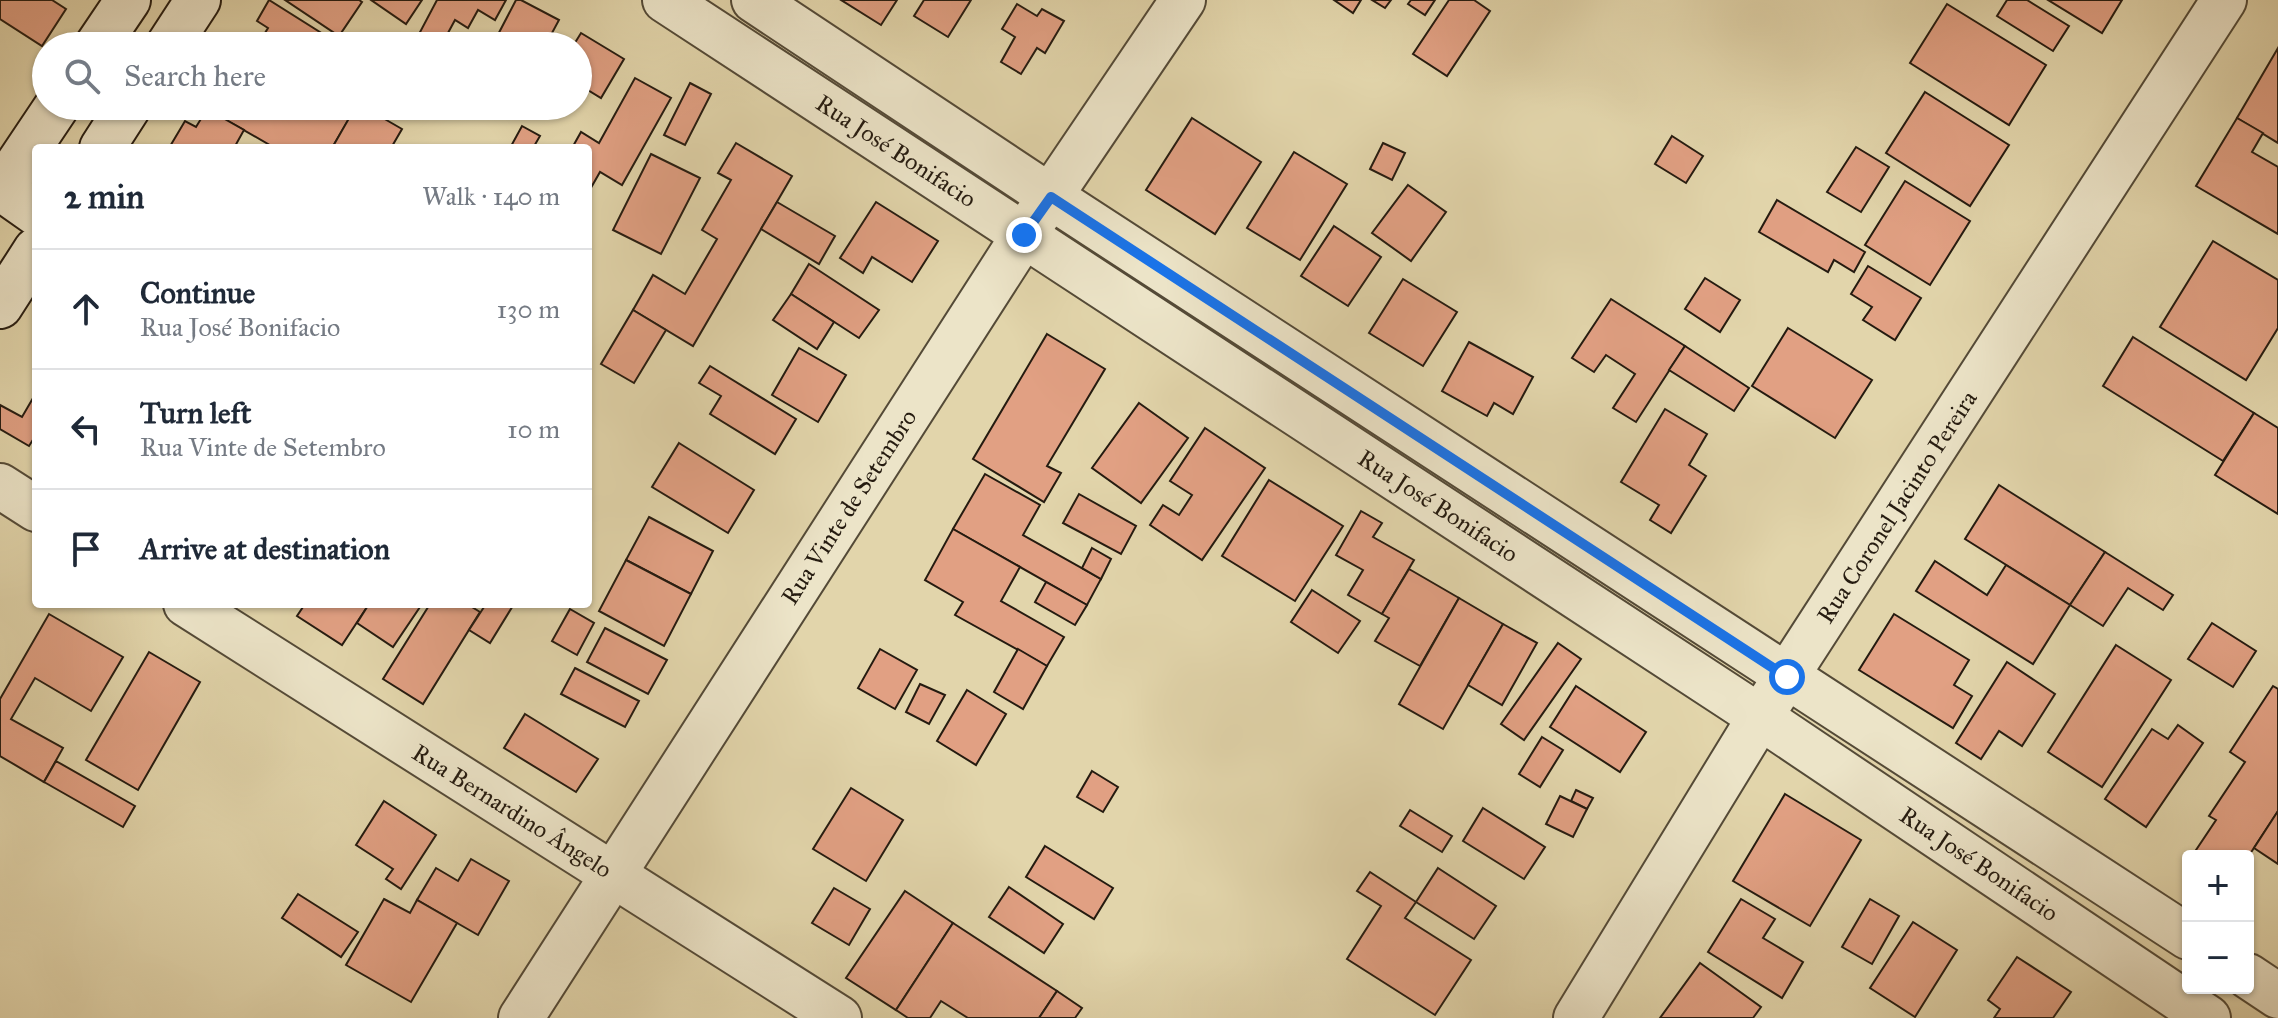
<!DOCTYPE html>
<html lang="en">
<head>
<meta charset="utf-8">
<style>
	:root { --surface:#fff; --page:#f2f2f3; --text:#1f2937; --muted:#747a83; --line:#e0e1e3 }
	body { margin:0; font-family:"IM FELL Great Primer",serif; background:var(--page); color:var(--text) }
	.controls { position:absolute; right:24px; bottom:24px; display:grid; overflow:hidden; border-radius:8px; box-shadow:0 2px 6px #0004 }
	.controls button { width:72px; height:72px; display:grid; place-items:center; padding:0; border:0; border-bottom:2px solid var(--line); background:var(--surface); color:var(--text); font:40px sans-serif }
	.stop { position:absolute; width:24px; height:24px; margin:-18px; border:6px solid #1a73e8; border-radius:50%; background:#fff }
	.stop.end { background:#1a73e8; border-color:#fff; box-shadow:0 2px 8px #0008 }
	.list { margin:0; padding:0; list-style:none }
	h2 { display:flex; justify-content:space-between; align-items:center; height:104px; margin:0; padding:0 32px; font-size:34px }
	h2 small { font-size:26px; font-weight:400; color:var(--muted) }
	.list li { display:grid; grid-template-columns:52px 1fr auto; gap:24px; align-items:center; box-sizing:border-box; height:120px; padding:0 32px; border-top:2px solid var(--line) }
	.list b { display:block; font-size:30px; white-space:nowrap }
	.list p { margin:0; font-size:26px; white-space:nowrap; color:var(--muted) }
	.list em { font-size:26px; font-style:normal; color:var(--muted) }
	.icon { flex:none; width:44px; height:44px; fill:none; stroke:currentColor; stroke-width:2; stroke-linecap:round; stroke-linejoin:round }
	.map { position:relative; flex:none; width:2278px; height:1018px; overflow:hidden }
	.search { position:absolute; background:var(--surface); box-shadow:0 2px 6px #0004; left:32px; top:32px; width:560px; height:88px; display:flex; align-items:center; gap:20px; box-sizing:border-box; padding:0 28px; border-radius:44px; color:var(--muted); font-size:30px }
	.panel { position:absolute; background:var(--surface); box-shadow:0 2px 6px #0004; left:32px; top:144px; width:560px; height:464px; border-radius:8px }
	.map>svg:first-child { display:block }
</style>
</head>
<body>
<div class="map">
<svg width="2278" height="1018" viewBox="0 0 2278 1018">
	<rect width="100%" height="100%" fill="#e2d5ab"/>
	<filter id="stains"><feTurbulence type="fractalNoise" baseFrequency=".0025" numOctaves="4"/><feColorMatrix values="0 0 0 0 .2 0 0 0 0 .09 0 0 0 0 .02 0 0 0 .5 -.17"/></filter>
	<radialGradient id="worn" r=".72"><stop offset=".6" stop-color="#630" stop-opacity="0"/><stop offset="1" stop-color="#630" stop-opacity=".3"/></radialGradient>
	<!-- building -->
	<g fill="#e1a083" stroke="#251b10" stroke-width="2">
		<polygon points="0,0 52,0 66,9 42,46 0,19"/>
		<polygon points="269,0 342,46 257,46 268,28 257,21"/>
		<polygon points="285,0 359,0 362,2 339,36"/>
		<polygon points="371,0 422,0 406,24"/>
		<polygon points="437,0 506,0 495,20 478,10 468,28 455,20 441,46 419,34"/>
		<polygon points="516,0 521,0 559,20 545,46 492,46"/>
		<polygon points="841,0 897,0 881,25"/>
		<polygon points="924,0 971,0 948,37 914,16"/>
		<polygon points="1334,0 1361,0 1353,13"/>
		<polygon points="1372,0 1391,0 1385,8"/>
		<polygon points="1411,0 1435,0 1425,15 1408,4"/>
		<polygon points="1449,0 1474,0 1490,11 1447,76 1413,54"/>
		<polygon points="2007,0 2027,0 2069,26 2053,51 1997,16"/>
		<polygon points="2048,0 2122,0 2102,33"/>
		<polygon points="1017,4 1037,16 1042,9 1064,21 1045,53 1037,48 1021,74 1001,62 1015,37 1002,29"/>
		<polygon points="1947,4 2046,65 2009,125 1910,63"/>
		<polygon points="581,33 624,59 601,98 578,84 578,46 573,46"/>
		<polygon points="2278,48 2278,143 2237,118"/>
		<polygon points="635,78 671,98 622,185 600,172 588,193 588,148 572,148 581,132 599,143"/>
		<polygon points="690,83 711,94 685,145 664,135"/>
		<polygon points="1925,92 2009,145 1970,206 1886,153"/>
		<polygon points="208,106 326,106 349,119 332,148 275,148 207,109"/>
		<polygon points="328,106 356,106 349,119"/>
		<polygon points="356,106 362,106 402,129 391,148 332,148"/>
		<polygon points="207,109 244,130 234,148 169,148 185,121 196,127"/>
		<polygon points="1192,118 1261,162 1215,234 1146,190"/>
		<polygon points="2237,118 2263,133 2252,152 2278,167 2278,234 2196,186"/>
		<polygon points="522,126 540,136 533,148 510,148"/>
		<polygon points="1672,136 1703,156 1686,183 1655,164"/>
		<polygon points="736,143 792,176 693,346 633,310 653,275 685,294 717,239 702,230 731,180 718,173"/>
		<polygon points="1383,143 1405,153 1392,180 1370,169"/>
		<polygon points="1856,147 1889,167 1861,212 1827,192"/>
		<polygon points="1294,152 1347,184 1300,260 1247,228"/>
		<polygon points="651,154 700,178 661,254 613,230"/>
		<polygon points="1905,181 1970,221 1930,285 1865,245"/>
		<polygon points="1408,185 1446,212 1411,261 1372,233"/>
		<polygon points="1777,200 1865,252 1854,272 1834,260 1828,272 1759,232"/>
		<polygon points="777,202 835,236 819,264 761,229"/>
		<polygon points="876,202 938,241 912,282 872,257 863,273 840,258"/>
		<polygon points="1334,226 1381,257 1348,306 1301,276"/>
		<polygon points="2213,241 2278,280 2278,328 2246,380 2160,327"/>
		<polygon points="809,264 879,310 859,338 791,294"/>
		<polygon points="1868,266 1921,298 1895,340 1863,320 1872,307 1851,294"/>
		<polygon points="1705,278 1740,300 1720,332 1685,309"/>
		<polygon points="1403,279 1457,312 1423,366 1369,333"/>
		<polygon points="791,294 834,322 817,349 773,320"/>
		<polygon points="1611,299 1685,346 1636,422 1613,408 1635,374 1606,355 1594,372 1572,358"/>
		<polygon points="633,310 666,330 634,383 601,364"/>
		<polygon points="1788,328 1872,380 1835,438 1752,386"/>
		<polygon points="1047,334 1105,369 1047,466 1061,473 1044,502 973,459"/>
		<polygon points="2133,337 2254,413 2223,461 2103,386"/>
		<polygon points="1469,342 1533,377 1513,414 1494,403 1487,416 1442,391"/>
		<polygon points="1685,346 1749,388 1734,411 1669,370"/>
		<polygon points="799,348 846,375 818,422 772,395"/>
		<polygon points="710,366 796,419 775,454 710,414 721,396 699,383"/>
		<polygon points="36,393 36,435 29,446 0,429 0,405 22,417"/>
		<polygon points="1139,403 1188,438 1141,503 1092,468"/>
		<polygon points="1665,409 1707,434 1689,465 1706,476 1671,533 1650,520 1659,505 1621,482"/>
		<polygon points="2254,413 2278,428 2278,514 2215,475"/>
		<polygon points="1205,428 1265,468 1202,560 1150,525 1163,505 1179,515 1192,495 1170,481"/>
		<polygon points="679,443 754,490 728,533 652,487"/>
		<polygon points="985,474 1040,505 1023,535 1101,579 1087,605 953,529"/>
		<polygon points="1269,480 1343,526 1295,601 1222,556"/>
		<polygon points="1999,485 2105,552 2070,605 1965,539"/>
		<polygon points="1079,494 1136,526 1121,554 1063,523"/>
		<polygon points="1361,511 1382,523 1373,537 1414,560 1382,614 1348,595 1363,570 1336,555"/>
		<polygon points="649,517 713,551 691,594 626,560"/>
		<polygon points="953,529 1020,567 1001,601 1064,637 1047,666 955,615 963,602 925,580"/>
		<polygon points="1092,548 1111,559 1101,579 1082,568"/>
		<polygon points="2105,552 2173,595 2163,610 2128,588 2103,626 2070,605"/>
		<polygon points="626,560 691,594 664,646 599,611"/>
		<polygon points="1935,561 1987,595 2006,565 2070,605 2033,664 1916,591"/>
		<polygon points="1409,569 1459,598 1420,666 1375,641 1389,618 1382,614"/>
		<polygon points="1046,582 1087,605 1075,625 1035,602"/>
		<polygon points="1312,590 1360,621 1338,653 1291,622"/>
		<polygon points="1459,598 1503,624 1443,729 1399,704"/>
		<polygon points="305,604 369,604 342,645 297,616"/>
		<polygon points="369,604 422,604 393,647 357,623"/>
		<polygon points="430,604 467,604 480,612 423,704 383,679"/>
		<polygon points="486,604 514,604 490,643 469,630"/>
		<polygon points="570,609 594,623 577,655 552,641"/>
		<polygon points="49,614 123,657 91,711 35,678 11,719 63,748 44,782 0,756 0,699"/>
		<polygon points="1894,614 1969,660 1954,685 1972,696 1953,728 1859,670"/>
		<polygon points="2212,623 2256,651 2233,687 2188,659"/>
		<polygon points="1503,624 1537,643 1502,705 1468,685"/>
		<polygon points="605,628 667,660 648,694 587,662"/>
		<polygon points="1558,643 1581,659 1524,740 1501,724"/>
		<polygon points="2116,645 2171,680 2102,787 2048,752"/>
		<polygon points="880,649 917,670 895,709 858,688"/>
		<polygon points="1018,649 1047,666 1023,709 994,692"/>
		<polygon points="149,652 200,682 138,790 86,760"/>
		<polygon points="2007,662 2055,694 2022,746 1999,731 1981,759 1956,743"/>
		<polygon points="575,668 639,701 625,727 561,694"/>
		<polygon points="920,684 945,695 929,724 906,712"/>
		<polygon points="1576,686 1646,732 1620,772 1550,727"/>
		<polygon points="2273,686 2278,689 2278,811 2248,857 2192,856 2216,820 2209,816 2245,762 2230,752"/>
		<polygon points="967,690 1006,714 976,765 937,741"/>
		<polygon points="525,714 598,759 576,792 504,748"/>
		<polygon points="2178,725 2203,743 2146,827 2105,799 2152,729 2168,739"/>
		<polygon points="1542,737 1563,750 1540,787 1519,774"/>
		<polygon points="56,761 135,806 123,827 44,782"/>
		<polygon points="1092,771 1118,787 1103,812 1077,797"/>
		<polygon points="851,788 903,820 866,881 813,849"/>
		<polygon points="1576,790 1593,798 1587,809 1571,801"/>
		<polygon points="1785,794 1861,840 1810,926 1733,881"/>
		<polygon points="1560,796 1587,809 1573,837 1546,824"/>
		<polygon points="384,801 436,835 401,889 386,879 393,869 356,845"/>
		<polygon points="1483,808 1545,847 1524,879 1463,841"/>
		<polygon points="1410,810 1452,836 1442,852 1400,826"/>
		<polygon points="2278,811 2278,864 2254,848"/>
		<polygon points="1045,846 1113,888 1094,919 1026,877"/>
		<polygon points="471,859 509,881 478,935 417,900 436,868 458,881"/>
		<polygon points="1438,868 1496,906 1474,939 1416,902"/>
		<polygon points="1370,872 1416,902 1405,918 1471,960 1435,1015 1347,959 1381,906 1357,891"/>
		<polygon points="1009,887 1063,924 1044,953 989,917"/>
		<polygon points="834,888 870,909 849,945 812,923"/>
		<polygon points="905,891 953,923 896,1010 846,978"/>
		<polygon points="298,894 358,932 341,957 282,918"/>
		<polygon points="384,899 410,913 417,900 457,923 411,1002 346,965"/>
		<polygon points="1741,899 1775,919 1763,938 1803,962 1782,998 1708,952"/>
		<polygon points="1870,899 1899,916 1872,964 1842,947"/>
		<polygon points="1913,922 1957,950 1915,1017 1870,988"/>
		<polygon points="953,923 1057,991 1039,1018 968,1018 941,1001 930,1018 908,1018 896,1010"/>
		<polygon points="2017,957 2071,992 2053,1018 1994,1018 2000,1009 1988,1000"/>
		<polygon points="1700,963 1761,1007 1753,1018 1660,1018"/>
		<polygon points="1057,991 1082,1008 1075,1018 1039,1018"/>
	</g>
	<g fill="none" stroke-linecap="round" stroke-linejoin="round">
		<!-- street casing -->
		<g stroke="#544a37" stroke-width="48">
			<g id="street">
				<polyline points="665,0 1760,717 2208,1018"/>
				<polyline points="754,0 1051,197 2188,937"/>
				<polyline points="0,486 36,509"/>
				<polyline points="186,604 839,1018"/>
				<polyline points="2248,976 2278,996"/>
				<polyline points="521,1018 1024,235 1183,0"/>
				<polyline points="1576,1018 1760,717 2224,0"/>
			</g>
		</g>
		<!-- secondary casing -->
		<g stroke="#251b10" stroke-width="48">
			<g id="secondary">
				<polyline points="97,46 128,0"/>
				<polyline points="168,46 198,0"/>
				<polyline points="102,148 129,106"/>
				<polyline points="2,189 36,213"/>
				<polyline points="0,191 57,106"/>
				<polyline points="0,306 36,250"/>
			</g>
		</g>
		<!-- street -->
		<use href="#street" stroke="#ece4c8" stroke-width="44"/>
		<!-- secondary -->
		<use href="#secondary" stroke="#ece4c8" stroke-width="44"/>
	</g>
	<g fill="none" stroke-linecap="round" stroke-linejoin="round">
		<!-- route -->
		<polyline stroke="#1a73e8" stroke-width="10" points="1024,235 1051,197 1787,677"/>
	</g>
	<g text-anchor="middle" stroke-width="8" stroke-linejoin="round" paint-order="stroke">
		<!-- street labels -->
		<g font-size="24" fill="#251b10" stroke="#ece4c8">
			<text transform="translate(896 151) rotate(33)" y="8">Rua José Bonifacio</text>
			<text transform="translate(1438 506) rotate(33)" y="8">Rua José Bonifacio</text>
			<text transform="translate(849 507) rotate(-57)" y="8">Rua Vinte de Setembro</text>
			<text transform="translate(1897 507) rotate(-57)" y="8">Rua Coronel Jacinto Pereira</text>
			<text transform="translate(512 811) rotate(32)" y="8">Rua Bernardino Ângelo</text>
			<text transform="translate(1979 864) rotate(34)" y="8">Rua José Bonifacio</text>
		</g>
	</g>
	<rect width="100%" height="100%" filter="url(#stains)"/>
	<rect width="100%" height="100%" fill="url(#worn)"/>
</svg>
<div class="controls">
<button>+</button>
<button>−</button>
</div>
<div class="stop" style="left:1787px;top:677px"></div>
<div class="stop end" style="left:1024px;top:235px"></div>
<div class="search"><svg class="icon" aria-label="search" viewBox="0 0 24 24"><circle cx="10" cy="10" r="6"/><path d="M15 15l6 6"/></svg>Search here</div>
<section class="panel">
<h2>2 min<small>Walk · 140 m</small></h2>
<ul class="list">
<li><svg class="icon" aria-label="ahead" viewBox="0 0 24 24"><path d="M12 20V5M6 11l6-6 6 6"/></svg><div><b>Continue</b><p>Rua José Bonifacio</p></div><em>130 m</em></li>
<li><svg class="icon" aria-label="left" viewBox="0 0 24 24"><path d="M17 20v-9H6M10 6l-5 5 5 5"/></svg><div><b>Turn left</b><p>Rua Vinte de Setembro</p></div><em>10 m</em></li>
<li><svg class="icon" aria-label="arrive" viewBox="0 0 24 24"><path d="M6 21V4h12l-3 4 3 4H6"/></svg><div><b>Arrive at destination</b></div></li>
</ul>
</section>
</div>
</body>
</html>
